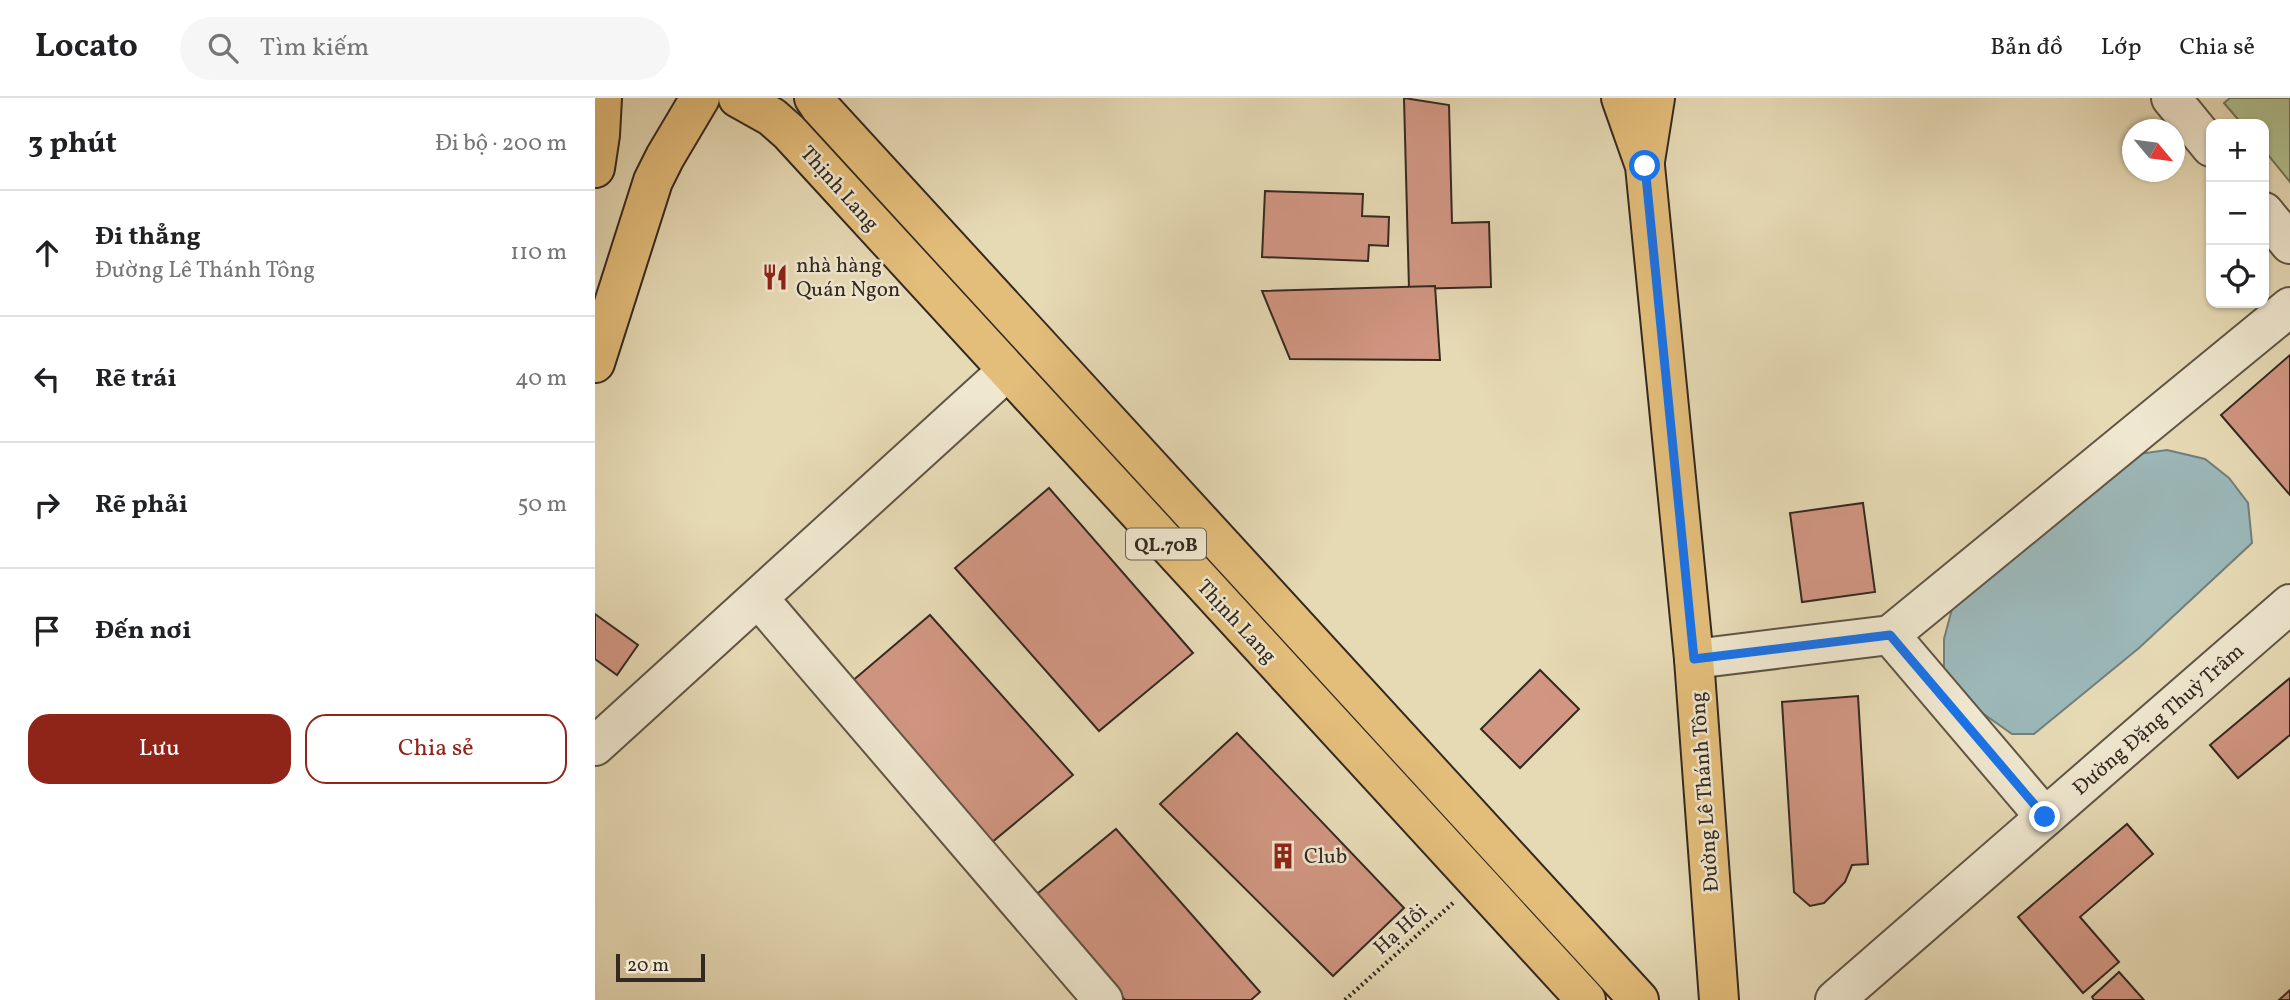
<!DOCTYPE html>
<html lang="vi">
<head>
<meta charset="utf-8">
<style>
	:root { --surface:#fff; --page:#f6f6f6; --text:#202124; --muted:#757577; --line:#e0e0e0; --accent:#8f2418 }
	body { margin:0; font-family:Vollkorn,serif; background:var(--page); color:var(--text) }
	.controls { position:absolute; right:21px; top:21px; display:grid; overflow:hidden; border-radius:14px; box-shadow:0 2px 5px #0004 }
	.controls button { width:63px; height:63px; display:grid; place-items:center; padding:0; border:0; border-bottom:2px solid var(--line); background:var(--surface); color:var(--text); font:35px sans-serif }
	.compass { position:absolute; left:1527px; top:21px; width:63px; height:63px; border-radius:50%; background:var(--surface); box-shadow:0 2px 5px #0004; rotate:119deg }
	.scale { position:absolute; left:21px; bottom:18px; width:89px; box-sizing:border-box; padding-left:7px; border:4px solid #342920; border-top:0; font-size:19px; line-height:24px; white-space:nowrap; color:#342920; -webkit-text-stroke:5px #efe7cf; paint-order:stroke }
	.stop { position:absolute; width:21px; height:21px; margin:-16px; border:5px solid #1a73e8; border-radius:50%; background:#fff }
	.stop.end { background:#1a73e8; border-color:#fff; box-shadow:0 2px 7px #0008 }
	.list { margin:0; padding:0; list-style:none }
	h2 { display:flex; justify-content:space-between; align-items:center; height:91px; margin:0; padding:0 28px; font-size:30px }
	h2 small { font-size:23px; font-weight:400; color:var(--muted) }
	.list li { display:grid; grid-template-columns:46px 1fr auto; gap:21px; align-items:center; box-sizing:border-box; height:126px; padding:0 28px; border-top:2px solid var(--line) }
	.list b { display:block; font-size:26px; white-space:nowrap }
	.list p { margin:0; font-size:23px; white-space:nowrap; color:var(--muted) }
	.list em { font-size:23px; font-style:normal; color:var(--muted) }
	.actions { display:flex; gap:14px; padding:21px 28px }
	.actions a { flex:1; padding:16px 0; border:2px solid var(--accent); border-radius:21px; text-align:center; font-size:24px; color:var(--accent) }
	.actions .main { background:var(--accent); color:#fff }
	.icon { flex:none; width:38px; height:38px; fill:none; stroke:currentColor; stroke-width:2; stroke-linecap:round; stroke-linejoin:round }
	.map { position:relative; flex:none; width:1695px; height:902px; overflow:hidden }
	header { display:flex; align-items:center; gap:42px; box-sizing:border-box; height:98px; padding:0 35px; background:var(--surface); border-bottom:2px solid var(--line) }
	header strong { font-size:33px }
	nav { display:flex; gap:38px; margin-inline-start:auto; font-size:24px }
	.search { width:490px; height:63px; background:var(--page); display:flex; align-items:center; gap:18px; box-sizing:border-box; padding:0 24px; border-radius:38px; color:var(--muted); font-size:26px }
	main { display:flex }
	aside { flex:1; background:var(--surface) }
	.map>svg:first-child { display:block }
</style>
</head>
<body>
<header>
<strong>Locato</strong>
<div class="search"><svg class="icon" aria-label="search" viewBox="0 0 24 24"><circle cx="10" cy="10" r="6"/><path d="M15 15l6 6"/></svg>Tìm kiếm</div>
<nav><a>Bản đồ</a><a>Lớp</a><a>Chia sẻ</a></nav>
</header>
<main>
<aside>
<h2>3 phút<small>Đi bộ · 200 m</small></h2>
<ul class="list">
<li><svg class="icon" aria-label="ahead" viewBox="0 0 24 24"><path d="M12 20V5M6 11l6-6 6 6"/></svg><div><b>Đi thẳng</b><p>Đường Lê Thánh Tông</p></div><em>110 m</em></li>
<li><svg class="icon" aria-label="left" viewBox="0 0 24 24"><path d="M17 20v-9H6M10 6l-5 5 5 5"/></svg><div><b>Rẽ trái</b></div><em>40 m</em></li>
<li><svg class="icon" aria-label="right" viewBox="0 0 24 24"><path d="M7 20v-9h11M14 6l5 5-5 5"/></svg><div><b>Rẽ phải</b></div><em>50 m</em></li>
<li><svg class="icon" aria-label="arrive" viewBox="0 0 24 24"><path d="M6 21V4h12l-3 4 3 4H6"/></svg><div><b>Đến nơi</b></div></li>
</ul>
<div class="actions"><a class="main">Lưu</a><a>Chia sẻ</a></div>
</aside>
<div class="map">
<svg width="1695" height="902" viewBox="0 0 1695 902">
	<rect width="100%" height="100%" fill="#e6dab5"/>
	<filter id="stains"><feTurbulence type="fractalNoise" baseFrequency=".00286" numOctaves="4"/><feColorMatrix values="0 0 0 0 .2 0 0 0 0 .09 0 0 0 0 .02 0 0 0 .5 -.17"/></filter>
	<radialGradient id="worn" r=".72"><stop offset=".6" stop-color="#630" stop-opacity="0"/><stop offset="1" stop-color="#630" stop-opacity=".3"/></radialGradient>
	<!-- green -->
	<polygon fill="#b1c090" stroke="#727458" stroke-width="2" points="1635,0 1695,0 1695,84 1669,52 1669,26 1647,26 1629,5"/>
	<!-- water -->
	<polygon fill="#9cb8b9" stroke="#727f7c" stroke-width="2" points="1572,352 1610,361 1634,380 1653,405 1657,445 1544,550 1439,636 1417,636 1383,612 1349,578 1349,541 1357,511 1544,356"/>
	<!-- building -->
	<g fill="#d19682" stroke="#342920" stroke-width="2">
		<polygon points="809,0 854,7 857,125 894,124 896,189 814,191"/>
		<polygon points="670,93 768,96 767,118 794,119 793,148 774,147 773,163 667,159"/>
		<polygon points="840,188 845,262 695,261 667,193"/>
		<polygon points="1695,257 1695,397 1626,317"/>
		<polygon points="454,390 598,555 504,633 360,470"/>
		<polygon points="1268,405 1280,494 1207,504 1195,415"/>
		<polygon points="0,516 43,547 22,577 0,561"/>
		<polygon points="335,517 478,677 396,745 256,584"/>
		<polygon points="945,572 984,611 925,670 886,631"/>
		<polygon points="1695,580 1695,637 1643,680 1615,647"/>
		<polygon points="1263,598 1273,766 1257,767 1250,784 1229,805 1215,808 1199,794 1187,604"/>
		<polygon points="642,635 809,810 738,878 565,706"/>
		<polygon points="1532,726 1558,756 1485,819 1524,864 1488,895 1423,819"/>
		<polygon points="521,731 665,894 656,902 530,902 442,796"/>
		<polygon points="1524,874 1549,902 1499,902 1497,899"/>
		<polygon points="1695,892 1695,902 1684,902"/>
	</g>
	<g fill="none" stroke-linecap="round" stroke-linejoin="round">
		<!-- minor casing -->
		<g stroke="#605545" stroke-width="42">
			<g id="minor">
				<polyline points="1576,0 1616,49"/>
				<polyline points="1669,114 1695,146"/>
				<polyline points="164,501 508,902"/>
				<polyline points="1295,537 1450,719"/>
				<polyline points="1099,561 1295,537 1695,209"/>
				<polyline points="0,648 412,273"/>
				<polyline points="1240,902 1695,506"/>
			</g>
		</g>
		<!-- major casing -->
		<g stroke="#342920" stroke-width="42">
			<g id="major">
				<polyline points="143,0 177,19 194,34 991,902"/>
				<polyline points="219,0 225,9 1044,902"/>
				<polyline points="1026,0 1050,68 1099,561 1124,902"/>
				<polyline points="1050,63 1060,0"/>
				<polyline points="0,70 5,37 7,0"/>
				<polyline points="0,265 58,83 70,59 105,0"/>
			</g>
		</g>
		<!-- path -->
		<polyline stroke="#342920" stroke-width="4.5" stroke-dasharray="2 3.5" stroke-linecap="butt" points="750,902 858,805"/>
		<!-- minor -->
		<use href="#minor" stroke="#efe7cf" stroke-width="38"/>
		<!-- major -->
		<use href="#major" stroke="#e3bd7a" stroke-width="38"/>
	</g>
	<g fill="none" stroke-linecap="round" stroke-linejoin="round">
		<!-- route -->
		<polyline stroke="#1a73e8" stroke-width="9" points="1050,68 1099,561 1295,537 1450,719"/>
	</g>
	<!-- icons -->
	<defs>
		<g id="restaurant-bare" transform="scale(2.1)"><path d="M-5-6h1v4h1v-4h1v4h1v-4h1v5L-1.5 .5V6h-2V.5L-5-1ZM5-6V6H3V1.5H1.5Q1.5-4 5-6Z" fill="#8f2418" stroke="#efe7cf" stroke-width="2.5" paint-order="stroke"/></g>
		<g id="building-bare" transform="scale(2.1)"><path d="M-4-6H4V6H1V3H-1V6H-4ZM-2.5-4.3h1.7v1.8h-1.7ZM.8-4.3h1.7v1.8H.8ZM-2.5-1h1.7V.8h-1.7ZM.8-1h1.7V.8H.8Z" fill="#8f2418" stroke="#efe7cf" stroke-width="2.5" paint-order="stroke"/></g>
	</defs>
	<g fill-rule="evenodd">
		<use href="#restaurant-bare" x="180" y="179"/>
		<use href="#building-bare" x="688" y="758"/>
	</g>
	<g text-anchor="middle" stroke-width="5" stroke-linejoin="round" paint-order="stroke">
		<!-- shield labels -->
		<rect fill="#efe7cf" stroke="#6c6254" stroke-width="2" x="531" y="430.5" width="80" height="31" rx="5"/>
		<g font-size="19" font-weight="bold" fill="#342920">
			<text x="571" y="453">QL.70B</text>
		</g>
		<!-- street labels -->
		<g font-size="21" fill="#342920" stroke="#efe7cf">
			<text transform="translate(245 90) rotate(48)" y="7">Thịnh Lang</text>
			<text transform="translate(642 523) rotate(47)" y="7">Thịnh Lang</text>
			<text transform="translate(1563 621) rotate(-41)" y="7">Đường Đặng Thuỳ Trâm</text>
			<text transform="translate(1109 694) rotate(-94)" y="7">Đường Lê Thánh Tông</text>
			<text transform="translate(805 831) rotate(-42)" y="7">Hạ Hồi</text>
		</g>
		<!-- poi labels -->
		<g font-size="21" fill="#342920" stroke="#efe7cf" text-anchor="start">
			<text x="201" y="174">nhà hàng<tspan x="201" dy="24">Quán Ngon</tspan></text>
			<text x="709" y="765">Club</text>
		</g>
	</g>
	<rect width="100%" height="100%" filter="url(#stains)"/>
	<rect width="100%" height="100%" fill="url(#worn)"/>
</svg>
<div class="controls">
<button>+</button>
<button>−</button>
<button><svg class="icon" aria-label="locate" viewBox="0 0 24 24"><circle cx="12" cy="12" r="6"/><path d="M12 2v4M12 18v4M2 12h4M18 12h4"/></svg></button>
</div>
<svg class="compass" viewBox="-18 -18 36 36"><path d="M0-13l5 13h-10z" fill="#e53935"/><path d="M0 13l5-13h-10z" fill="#757577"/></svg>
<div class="scale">20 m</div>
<div class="stop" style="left:1050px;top:68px"></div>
<div class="stop end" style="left:1450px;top:719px"></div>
</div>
</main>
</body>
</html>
